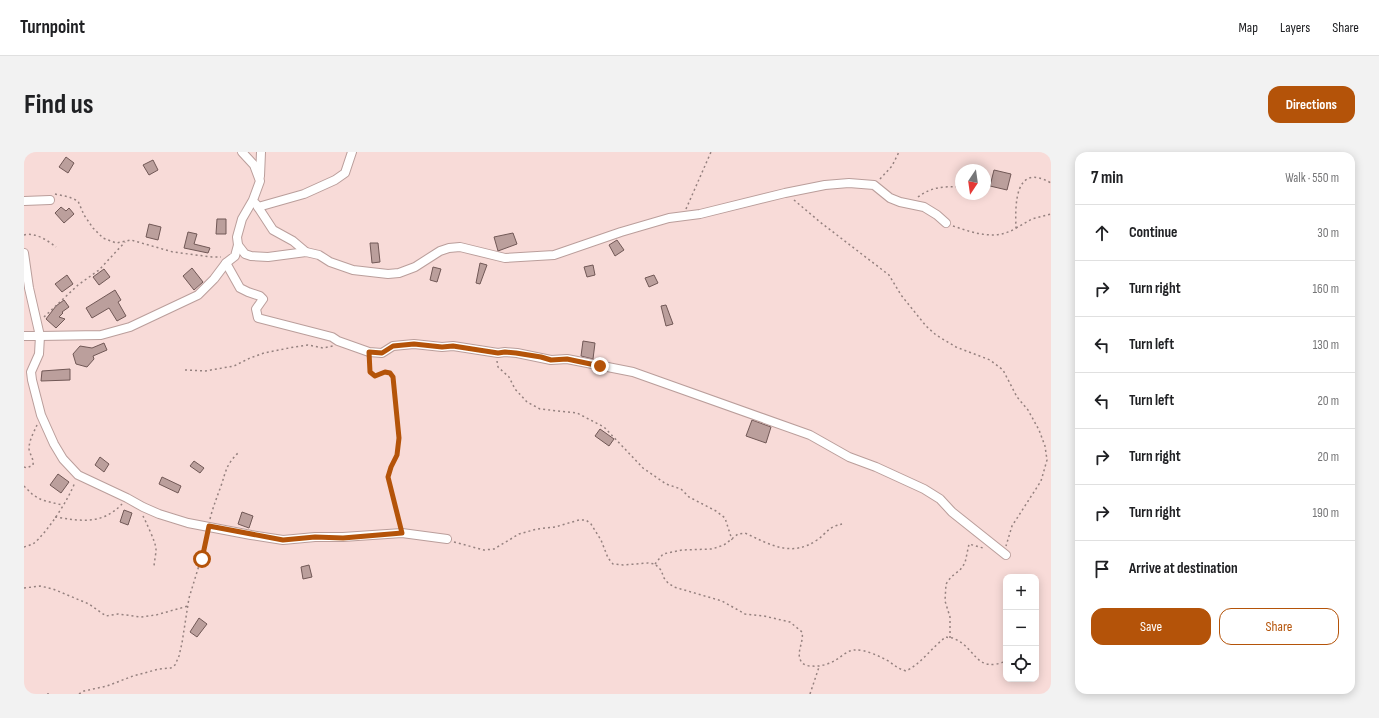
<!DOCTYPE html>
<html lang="en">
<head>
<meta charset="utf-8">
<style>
	:root { --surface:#fff; --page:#f2f2f2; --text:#202124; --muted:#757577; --line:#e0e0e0; --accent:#b45309 }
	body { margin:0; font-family:"Sofia Sans Condensed",sans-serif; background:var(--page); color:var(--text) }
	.controls { position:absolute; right:12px; bottom:12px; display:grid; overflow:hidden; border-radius:8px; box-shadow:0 2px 10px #0003 }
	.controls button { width:36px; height:36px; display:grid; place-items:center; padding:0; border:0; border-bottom:1px solid var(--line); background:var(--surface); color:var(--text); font:20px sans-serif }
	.compass { position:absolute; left:931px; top:12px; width:36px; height:36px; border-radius:50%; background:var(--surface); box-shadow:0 2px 10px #0003; rotate:193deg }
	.stop { position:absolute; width:12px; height:12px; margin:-9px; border:3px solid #b45309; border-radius:50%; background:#fff }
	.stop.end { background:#b45309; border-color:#fff; box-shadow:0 1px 4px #0008 }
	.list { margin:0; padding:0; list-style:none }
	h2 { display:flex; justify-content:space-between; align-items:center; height:52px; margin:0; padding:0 16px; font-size:17px }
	h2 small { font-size:13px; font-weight:400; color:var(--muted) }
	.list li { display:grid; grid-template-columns:26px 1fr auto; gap:12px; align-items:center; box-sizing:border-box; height:56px; padding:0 16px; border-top:1px solid var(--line) }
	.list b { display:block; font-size:15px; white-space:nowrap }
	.list em { font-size:13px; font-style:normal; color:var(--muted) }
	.actions { display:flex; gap:8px; padding:12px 16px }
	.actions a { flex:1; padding:9px 0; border:1px solid var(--accent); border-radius:12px; text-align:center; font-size:14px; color:var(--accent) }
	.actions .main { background:var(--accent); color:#fff }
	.icon { flex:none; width:22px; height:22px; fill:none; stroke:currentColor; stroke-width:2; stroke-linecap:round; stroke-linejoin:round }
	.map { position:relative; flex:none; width:1027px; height:542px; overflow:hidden; border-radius:12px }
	header { display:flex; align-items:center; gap:24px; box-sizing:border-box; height:56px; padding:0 20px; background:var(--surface); border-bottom:1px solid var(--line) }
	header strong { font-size:19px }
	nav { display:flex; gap:22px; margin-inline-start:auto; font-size:14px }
	.intro { display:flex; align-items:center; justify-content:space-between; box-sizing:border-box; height:96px; padding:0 24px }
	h1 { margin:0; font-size:28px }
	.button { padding:10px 18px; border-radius:12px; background:var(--accent); color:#fff; font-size:14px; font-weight:700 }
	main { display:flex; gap:24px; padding:0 24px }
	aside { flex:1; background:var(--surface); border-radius:12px; box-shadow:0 2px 10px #0003 }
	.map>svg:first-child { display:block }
</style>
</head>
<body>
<header>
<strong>Turnpoint</strong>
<nav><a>Map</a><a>Layers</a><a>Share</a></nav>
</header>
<div class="intro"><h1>Find us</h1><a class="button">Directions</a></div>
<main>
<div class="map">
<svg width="1027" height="542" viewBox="0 0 1027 542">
	<rect width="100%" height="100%" fill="#f8dbd8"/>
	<!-- building -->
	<g fill="#bb9f9c" stroke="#715856">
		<polygon points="42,5 50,11 44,21 35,15"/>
		<polygon points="129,8 134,18 125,23 119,13"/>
		<polygon points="970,18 987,22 983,38 966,34"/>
		<polygon points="37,55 42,59 45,56 50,62 40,71 31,61"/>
		<polygon points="193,67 202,67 202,82 192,82"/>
		<polygon points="125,72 137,75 134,88 122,85"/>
		<polygon points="164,80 173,82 170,92 186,96 184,101 160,96"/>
		<polygon points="489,81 493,92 474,99 470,85"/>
		<polygon points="593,88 600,98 591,104 585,93"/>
		<polygon points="346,91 354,91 356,110 348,111"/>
		<polygon points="456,111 463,113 456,132 452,131"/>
		<polygon points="569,113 571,123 563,125 560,115"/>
		<polygon points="409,115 417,117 413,130 406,128"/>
		<polygon points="168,116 179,130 170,138 159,124"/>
		<polygon points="80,117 86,125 75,133 69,125"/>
		<polygon points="43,123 49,132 38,140 31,132"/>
		<polygon points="630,123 634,131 625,135 621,126"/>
		<polygon points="91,138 97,148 94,150 102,164 93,169 85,156 68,166 62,156"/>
		<polygon points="40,148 45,155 38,160 39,161 35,165 41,167 32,176 22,167 32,154"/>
		<polygon points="642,153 649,172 642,174 637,154"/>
		<polygon points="559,189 571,191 569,207 557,204"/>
		<polygon points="80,191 83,198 69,204 70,207 63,215 52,212 49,202 56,194 68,196"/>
		<polygon points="46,217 46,228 17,229 18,219"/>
		<polygon points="728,268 747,275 742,291 722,284"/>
		<polygon points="576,277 590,287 585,294 571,284"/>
		<polygon points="76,305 85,312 80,320 71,313"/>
		<polygon points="170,309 180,316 176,321 166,314"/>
		<polygon points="34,322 45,330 37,341 26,333"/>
		<polygon points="138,325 157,334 154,341 135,332"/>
		<polygon points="100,358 108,361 104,373 96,370"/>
		<polygon points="218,360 229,364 225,376 214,372"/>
		<polygon points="285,413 288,425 279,427 277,415"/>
		<polygon points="175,466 183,472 173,485 166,480"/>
	</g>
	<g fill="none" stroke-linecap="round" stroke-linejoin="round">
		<!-- street casing -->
		<g stroke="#ba9e9b" stroke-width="10">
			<g id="street">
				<polyline points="218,0 230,13 236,29 229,48 218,67 213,85 214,93 221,102 227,104 244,105 282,100 295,103 306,110 329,118 364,122 375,121 391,115 416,99 425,96 436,95 481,106 530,103 597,80 645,66 676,62 761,41 801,33 825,31 850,33 866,46 876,50 900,55 913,63 922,71"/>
				<polyline points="236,24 237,0"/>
				<polyline points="0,49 26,48"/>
				<polyline points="232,52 249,78 269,89 282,100"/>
				<polyline points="234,55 280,42 311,28 321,21 328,0"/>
				<polyline points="0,101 5,136 16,184 15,202 7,220 8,228 17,263 30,292 39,307 54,323 103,346 119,355 135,362 164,371 227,383 259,388 291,385 319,385 378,381 423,387"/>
				<polyline points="202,111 216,136 224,140 236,144 239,147 232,157 234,166 308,185 314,189 345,200 358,201 369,194 390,192 418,195 429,194 474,201 481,200 493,201 527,208 543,207 609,220 786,283 825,305 852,315 900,337 916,347 928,360 982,403"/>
				<polyline points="0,184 16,184 77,183 106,175 174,143 190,127 202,111 211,104 214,93"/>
			</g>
		</g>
		<!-- path -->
		<g stroke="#95817f" stroke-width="1.5" stroke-dasharray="2 3" stroke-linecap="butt">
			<polyline points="856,27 868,14 875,0"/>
			<polyline points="31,42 45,45 54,49 60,63 69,76 79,86 92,91 107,88 149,100 188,105 197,105"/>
			<path d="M894 45C907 35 920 34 937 35"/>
			<polyline points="770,48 796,70 865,123 877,143 902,174 912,183 932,195 966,208 979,218 993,245 1004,258 1015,278 1021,294 1023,308 1017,329 988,374 982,394"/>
			<polyline points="662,57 687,0"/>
			<path d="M929 74C950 81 972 89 992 76 991 52 991 10 1027 31"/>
			<polyline points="992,76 1008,67 1027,62"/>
			<path d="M0 83C11 80 23 88 32 95"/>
			<polyline points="20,165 54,133 75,118 101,90"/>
			<polyline points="345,208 346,220 351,224 361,220 366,221 369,225 375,286 373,303 367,315 364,325 376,374"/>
			<polyline points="473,209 474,215 485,225 491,237 503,250 516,257 553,261 580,275 619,316 642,332 657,337 665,345 692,359 701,366 708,388"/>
			<polyline points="161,218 181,219 210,214 226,206 240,201 270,195 284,193 299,196 309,194"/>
			<path d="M0 315 3 316 9 313C10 307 6 303 5 297 5 288 10 280 13 273"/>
			<polyline points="0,334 9,343 18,348 38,353"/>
			<path d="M119 364C122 370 132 391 132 397 132 403 130 410 130 416"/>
			<path d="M31 365C57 369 78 373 98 352"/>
			<path d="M186 367C189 355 193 345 197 334 202 319 202 313 214 301"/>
			<path d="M430 390 460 398 470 397 495 382 513 377 531 375 555 368H562L567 372 577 388 584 406 589 412 599 413 624 411 631 412 637 418 640 426 644 431 650 435 698 449 721 462 740 464 766 470 778 480C780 489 773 499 776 507 778 513 783 514 788 514 796 515 805 512 812 508 818 504 824 498 831 498 840 497 858 505 866 510 871 514 875 517 882 519 897 512 908 495 922 485 925 486 929 485 931 487 952 496 952 522 982 509"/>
			<path d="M0 395C3 394 6 393 9 392 23 381 45 347 51 330"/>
			<path d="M631 412 639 402 658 398 688 397 700 393 714 382 721 381C745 392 767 406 793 388 804 380 804 375 818 372"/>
			<polyline points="0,436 16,434 29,437 65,452 82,464 94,462 117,465 132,463 164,454"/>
			<polyline points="926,486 926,465 921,449 922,432 927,425 936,418 941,411 945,392 959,396"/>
			<polyline points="23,542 27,542"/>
			<polyline points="55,542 60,539 83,534 109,524 135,517 147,516 151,513 155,504 158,491 165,446 177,407 183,382"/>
			<polyline points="786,542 795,515"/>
		</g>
		<!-- street -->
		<use href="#street" stroke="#fff" stroke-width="8"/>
	</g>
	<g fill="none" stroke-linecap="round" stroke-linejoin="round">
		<!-- route -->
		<polyline stroke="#b45309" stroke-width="5" points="178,407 185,374 259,388 291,385 319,386 378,381 364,325 367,315 373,303 375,286 369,225 366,221 361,220 351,224 346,220 345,200 358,201 369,194 390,192 418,195 429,194 474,201 481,200 492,201 517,205 527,208 543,207 576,214"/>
	</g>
</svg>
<div class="controls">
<button>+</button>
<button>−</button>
<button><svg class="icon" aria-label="locate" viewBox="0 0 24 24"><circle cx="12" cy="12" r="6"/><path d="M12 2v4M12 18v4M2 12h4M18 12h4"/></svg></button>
</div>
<svg class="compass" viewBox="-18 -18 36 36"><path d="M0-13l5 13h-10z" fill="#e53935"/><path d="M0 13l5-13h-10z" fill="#757577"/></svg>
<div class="stop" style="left:178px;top:407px"></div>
<div class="stop end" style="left:576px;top:214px"></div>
</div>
<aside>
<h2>7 min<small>Walk · 550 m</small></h2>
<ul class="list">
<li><svg class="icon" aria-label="ahead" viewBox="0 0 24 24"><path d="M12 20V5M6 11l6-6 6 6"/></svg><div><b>Continue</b></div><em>30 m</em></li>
<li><svg class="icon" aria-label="right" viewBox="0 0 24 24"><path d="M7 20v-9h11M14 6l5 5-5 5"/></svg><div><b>Turn right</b></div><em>160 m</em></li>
<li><svg class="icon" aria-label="left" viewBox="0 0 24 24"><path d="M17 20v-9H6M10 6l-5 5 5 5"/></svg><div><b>Turn left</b></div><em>130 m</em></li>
<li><svg class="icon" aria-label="left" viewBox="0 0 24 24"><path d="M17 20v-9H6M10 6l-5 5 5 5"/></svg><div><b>Turn left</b></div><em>20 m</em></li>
<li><svg class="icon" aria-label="right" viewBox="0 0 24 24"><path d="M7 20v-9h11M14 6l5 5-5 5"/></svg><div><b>Turn right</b></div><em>20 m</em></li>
<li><svg class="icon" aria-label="right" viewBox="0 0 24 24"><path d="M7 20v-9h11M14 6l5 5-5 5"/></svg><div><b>Turn right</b></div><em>190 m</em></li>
<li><svg class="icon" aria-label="arrive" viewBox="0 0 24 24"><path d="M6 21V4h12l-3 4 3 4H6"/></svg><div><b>Arrive at destination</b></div></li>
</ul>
<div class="actions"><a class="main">Save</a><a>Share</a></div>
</aside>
</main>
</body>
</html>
